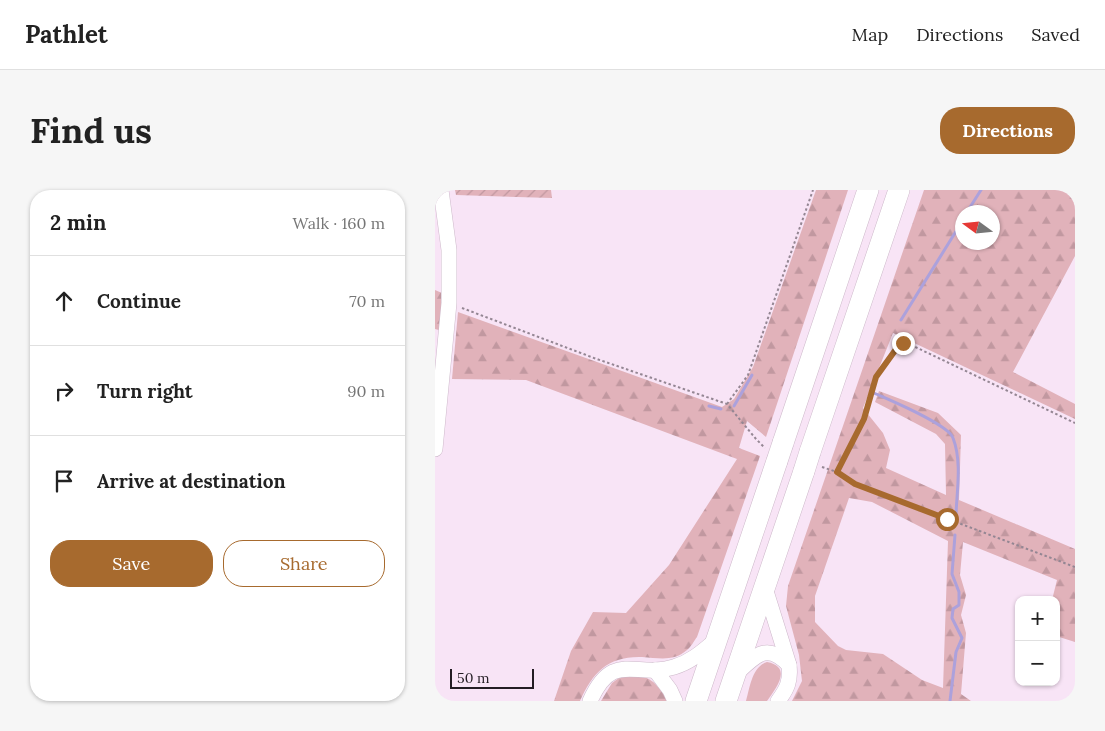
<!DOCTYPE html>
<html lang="en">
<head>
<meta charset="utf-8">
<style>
	:root { --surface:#fff; --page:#f6f6f6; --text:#222; --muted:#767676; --line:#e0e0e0; --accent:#a76a2e }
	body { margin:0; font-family:Lora,serif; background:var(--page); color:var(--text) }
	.controls { position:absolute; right:15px; bottom:15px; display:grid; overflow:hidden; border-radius:10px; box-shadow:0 1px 4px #0004 }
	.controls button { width:45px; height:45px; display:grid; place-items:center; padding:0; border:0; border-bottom:1px solid var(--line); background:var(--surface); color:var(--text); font:25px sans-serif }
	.compass { position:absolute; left:520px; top:15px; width:45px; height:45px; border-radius:50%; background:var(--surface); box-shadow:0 1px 4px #0004; rotate:285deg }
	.scale { position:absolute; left:15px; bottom:12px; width:84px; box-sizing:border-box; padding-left:5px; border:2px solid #231c23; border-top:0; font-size:14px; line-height:18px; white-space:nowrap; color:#231c23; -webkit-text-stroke:4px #f8e4f6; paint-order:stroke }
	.stop { position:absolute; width:15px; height:15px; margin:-11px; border:4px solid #a76a2e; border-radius:50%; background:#fff }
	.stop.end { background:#a76a2e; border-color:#fff; box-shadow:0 1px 5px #0008 }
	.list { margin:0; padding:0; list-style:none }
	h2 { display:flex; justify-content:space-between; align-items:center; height:65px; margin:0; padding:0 20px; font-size:21px }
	h2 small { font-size:16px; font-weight:400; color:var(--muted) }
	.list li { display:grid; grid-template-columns:32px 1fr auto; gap:15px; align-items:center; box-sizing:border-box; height:90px; padding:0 20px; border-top:1px solid var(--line) }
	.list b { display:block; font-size:19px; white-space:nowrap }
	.list em { font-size:16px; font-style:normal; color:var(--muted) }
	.actions { display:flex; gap:10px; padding:15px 20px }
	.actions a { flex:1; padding:11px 0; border:1px solid var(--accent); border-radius:20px; text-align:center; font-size:18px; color:var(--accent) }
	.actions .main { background:var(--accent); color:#fff }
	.icon { flex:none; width:28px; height:28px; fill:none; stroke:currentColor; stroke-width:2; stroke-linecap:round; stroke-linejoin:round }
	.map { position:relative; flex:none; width:640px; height:511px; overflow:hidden; border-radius:20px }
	header { display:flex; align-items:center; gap:30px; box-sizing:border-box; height:70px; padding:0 25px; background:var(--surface); border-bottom:1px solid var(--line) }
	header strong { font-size:24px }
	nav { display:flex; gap:28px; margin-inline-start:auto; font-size:18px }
	.intro { display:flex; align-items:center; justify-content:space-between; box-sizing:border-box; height:120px; padding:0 30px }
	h1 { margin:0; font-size:35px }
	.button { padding:12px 22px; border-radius:20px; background:var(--accent); color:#fff; font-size:18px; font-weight:700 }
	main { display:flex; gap:30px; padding:0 30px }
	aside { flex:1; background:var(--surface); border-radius:20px; box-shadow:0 1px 4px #0004 }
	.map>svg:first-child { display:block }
</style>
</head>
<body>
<header>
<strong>Pathlet</strong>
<nav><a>Map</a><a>Directions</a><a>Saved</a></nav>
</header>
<div class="intro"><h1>Find us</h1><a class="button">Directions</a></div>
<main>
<aside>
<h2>2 min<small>Walk · 160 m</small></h2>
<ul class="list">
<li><svg class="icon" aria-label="ahead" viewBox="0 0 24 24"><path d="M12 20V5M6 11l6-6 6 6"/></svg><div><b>Continue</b></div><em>70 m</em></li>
<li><svg class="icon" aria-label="right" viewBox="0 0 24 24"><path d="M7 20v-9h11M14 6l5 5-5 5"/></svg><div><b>Turn right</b></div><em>90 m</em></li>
<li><svg class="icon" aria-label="arrive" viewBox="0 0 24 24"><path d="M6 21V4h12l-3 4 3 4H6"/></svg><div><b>Arrive at destination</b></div></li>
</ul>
<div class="actions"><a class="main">Save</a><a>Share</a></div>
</aside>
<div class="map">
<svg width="640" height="511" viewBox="0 0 640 511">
	<defs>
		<pattern id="forest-firs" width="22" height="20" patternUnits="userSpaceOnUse" patternTransform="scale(1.25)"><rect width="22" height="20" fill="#e1b2ba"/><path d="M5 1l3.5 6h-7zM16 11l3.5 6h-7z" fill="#c198a0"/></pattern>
		<pattern id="garden-furrows" width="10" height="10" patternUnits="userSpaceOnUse" patternTransform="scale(1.25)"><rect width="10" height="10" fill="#e1b2ba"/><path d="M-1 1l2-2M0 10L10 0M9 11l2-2" fill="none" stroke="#c198a0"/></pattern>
	</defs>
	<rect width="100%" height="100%" fill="#f8e4f6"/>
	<!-- green -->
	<path fill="#e1b2ba" d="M332 472C358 477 341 498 332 511H311C315 497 317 477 332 472Z"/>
	<!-- forest -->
	<g fill="url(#forest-firs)" fill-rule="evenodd">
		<path d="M381 0H413L331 247 312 231 304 258 325 266 262 447C259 451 256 457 252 460 238 472 224 468 207 467 173 466 158 482 145 511H119L136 461 158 422 191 423 234 375 302 269 91 190 17 189 23 122 287 217 299 209 318 177Z"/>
		<path d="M489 0H640V66L578 182 640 214V229L458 143 428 218 448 243 455 260 451 278 511 305 510 254 501 244 440 212 444 201 503 223 526 245 524 310 640 359V452L621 446V410H617L622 390 528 352 525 385 531 405 526 425 531 443 526 504 536 511H357L367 491 364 465 351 416 353 396ZM558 22V52H528V22ZM414 308 437 312 513 351 508 498 487 490 448 464 411 460 403 456 380 432V406Z"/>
		<polygon points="0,100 7,103 11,142 0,139"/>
		<path d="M188 485C213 484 220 490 233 511H166L177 493Z"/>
	</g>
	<!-- garden -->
	<polygon fill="url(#garden-furrows)" points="20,0 116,0 117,8 21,5"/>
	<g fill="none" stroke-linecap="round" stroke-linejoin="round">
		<!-- stream -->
		<g stroke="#aca1dc" stroke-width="3">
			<polyline points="532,22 546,0"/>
			<polyline points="466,130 528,30"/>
			<path d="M439 203C454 210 513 234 518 248 527 271 522 300 521 324"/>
			<polyline points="274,216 286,219"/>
			<polyline points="299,216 317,185"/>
			<polyline points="515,511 521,462 527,448 517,428 518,419 524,415 524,402 517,384 520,345"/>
		</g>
		<!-- minor casing -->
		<g stroke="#cdb9ca" stroke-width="16">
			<g id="minor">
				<polyline points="0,259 14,113 14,60 6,0"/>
				<path d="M330 398 354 475C356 491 352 499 343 511"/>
				<polyline points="220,480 235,500 240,511"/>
				<path d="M302 483C321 465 332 452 354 475"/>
				<path d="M155 511C178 459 200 489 239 477 256 472 268 461 281 450"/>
			</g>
		</g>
		<!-- highway casing -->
		<g stroke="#cdb9ca" stroke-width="22">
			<g id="highway">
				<polyline points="348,253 433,0"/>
				<polyline points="375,262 464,0"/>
				<polyline points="261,511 342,271"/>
				<polyline points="291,511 369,281"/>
			</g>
		</g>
		<!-- path -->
		<g stroke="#948693" stroke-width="2" stroke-dasharray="2.5 2.5" stroke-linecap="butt">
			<polyline points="27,118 159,168 292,214 321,249 330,258"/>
			<polyline points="292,214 313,185 378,0"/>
			<polyline points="387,277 402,282 420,294 640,377"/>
			<polyline points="402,282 429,229 441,187 464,155 469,153 474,154 640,233"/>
		</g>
		<!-- minor -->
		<use href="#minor" stroke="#fff" stroke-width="15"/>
		<!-- highway -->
		<use href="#highway" stroke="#fff" stroke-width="21"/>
		<!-- highway-bridge casing -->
		<g stroke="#cdb9ca" stroke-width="22" stroke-linecap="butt">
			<g id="highway-bridge">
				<polyline points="342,271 348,253"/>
				<polyline points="369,281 375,262"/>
			</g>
		</g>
		<!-- highway-bridge -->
		<use href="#highway-bridge" stroke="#fff" stroke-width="21"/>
	</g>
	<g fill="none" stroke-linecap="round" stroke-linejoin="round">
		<!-- route -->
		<polyline stroke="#a76a2e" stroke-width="6" points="468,153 464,155 441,187 429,229 402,282 420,294 512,329"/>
	</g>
</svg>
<div class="controls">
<button>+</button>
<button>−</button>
</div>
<svg class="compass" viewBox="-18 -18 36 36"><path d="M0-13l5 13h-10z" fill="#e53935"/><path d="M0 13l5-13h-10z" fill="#767676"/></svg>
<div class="scale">50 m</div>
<div class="stop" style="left:512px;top:329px"></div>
<div class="stop end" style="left:468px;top:153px"></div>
</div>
</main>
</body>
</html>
